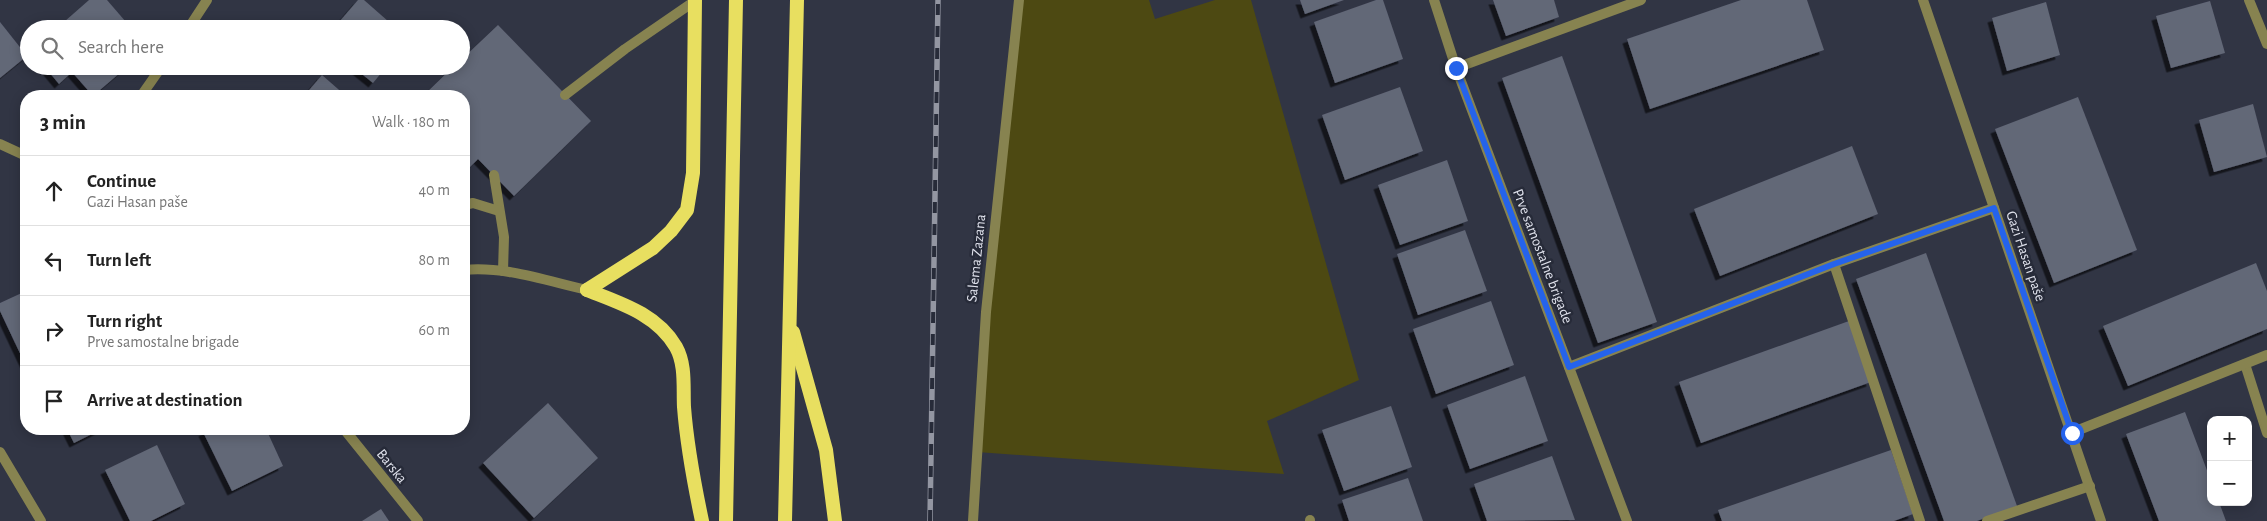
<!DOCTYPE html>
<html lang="en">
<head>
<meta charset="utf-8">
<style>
	:root { --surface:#fff; --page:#f6f6f6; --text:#222; --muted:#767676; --line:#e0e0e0 }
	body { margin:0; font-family:"Alegreya Sans",sans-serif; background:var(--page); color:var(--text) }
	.controls { position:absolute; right:15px; bottom:15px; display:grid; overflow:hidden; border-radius:10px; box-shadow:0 2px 12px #0003 }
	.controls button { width:45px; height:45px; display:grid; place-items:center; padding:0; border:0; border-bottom:1px solid var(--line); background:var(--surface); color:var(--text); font:25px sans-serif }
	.stop { position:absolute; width:15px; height:15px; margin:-11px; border:4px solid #2563eb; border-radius:50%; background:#fff }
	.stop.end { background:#2563eb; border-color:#fff; box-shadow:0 1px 5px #0008 }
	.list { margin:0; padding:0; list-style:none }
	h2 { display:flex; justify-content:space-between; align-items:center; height:65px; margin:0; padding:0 20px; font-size:21px }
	h2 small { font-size:16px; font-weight:400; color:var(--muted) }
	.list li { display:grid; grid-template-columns:32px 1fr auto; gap:15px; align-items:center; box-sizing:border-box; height:70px; padding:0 20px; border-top:1px solid var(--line) }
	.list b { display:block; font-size:19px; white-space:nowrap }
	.list p { margin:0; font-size:16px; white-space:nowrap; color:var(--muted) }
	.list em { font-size:16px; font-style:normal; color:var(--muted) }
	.icon { flex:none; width:28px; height:28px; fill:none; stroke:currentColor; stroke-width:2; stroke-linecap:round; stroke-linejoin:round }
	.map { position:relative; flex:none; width:2267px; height:521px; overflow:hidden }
	.search { position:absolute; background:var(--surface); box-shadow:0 2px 12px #0003; left:20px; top:20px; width:450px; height:55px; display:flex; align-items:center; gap:12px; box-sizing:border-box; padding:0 18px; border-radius:28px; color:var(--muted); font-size:19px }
	.panel { position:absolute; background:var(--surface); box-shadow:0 2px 12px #0003; left:20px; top:90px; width:450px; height:345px; border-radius:20px }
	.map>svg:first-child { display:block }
</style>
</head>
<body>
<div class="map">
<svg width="2267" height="521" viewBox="0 0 2267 521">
	<defs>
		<filter id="shadow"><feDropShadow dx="-4.5" dy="4.5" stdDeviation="0" flood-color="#0009"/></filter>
	</defs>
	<rect width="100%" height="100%" fill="#313544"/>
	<!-- green -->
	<polygon fill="#4d4912" points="1019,0 1149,0 1155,19 1215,0 1251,0 1359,380 1267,421 1284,474 977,452"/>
	<!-- building -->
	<g fill="#626777" filter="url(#shadow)">
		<polygon points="89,0 107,0 132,29 56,29"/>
		<polygon points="358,0 364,0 397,29 333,29"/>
		<polygon points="1300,0 1344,0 1305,14"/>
		<polygon points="1376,0 1383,0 1403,59 1335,83 1314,22"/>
		<polygon points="1493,0 1554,0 1559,17 1506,36"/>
		<polygon points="1741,0 1807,0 1824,50 1650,109 1627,39"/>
		<polygon points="2210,1 2225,53 2171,68 2156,16"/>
		<polygon points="2046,2 2060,55 2007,71 1992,18"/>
		<polygon points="0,22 27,56 0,78"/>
		<polygon points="498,25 591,121 514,196 478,159 464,173 464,96 423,96 454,66 461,66 461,60"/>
		<polygon points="1562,56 1657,322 1598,343 1502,78"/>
		<polygon points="44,66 128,66 93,96 72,72 59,84"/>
		<polygon points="352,66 387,66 373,83"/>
		<polygon points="322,75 346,96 304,96"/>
		<polygon points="1400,87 1423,151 1345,180 1322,115"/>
		<polygon points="2078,97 2137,250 2054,283 1995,129"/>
		<polygon points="2253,104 2267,157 2214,172 2199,120"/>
		<polygon points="1852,146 1878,214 1720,276 1694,209"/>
		<polygon points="1447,160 1468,221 1400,245 1378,185"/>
		<polygon points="1465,230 1487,291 1418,315 1397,254"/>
		<polygon points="1926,253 2017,506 1977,521 1944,521 1856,279"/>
		<polygon points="2256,263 2267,291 2267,329 2128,386 2103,326"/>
		<polygon points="26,291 26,366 0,311 0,303"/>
		<polygon points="1491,301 1514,365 1436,394 1413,329"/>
		<polygon points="1849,321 1871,382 1701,443 1679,382"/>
		<polygon points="1525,376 1548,441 1470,469 1447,405"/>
		<polygon points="548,403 598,458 534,518 483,463"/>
		<polygon points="1391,406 1412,467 1344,491 1322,430"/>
		<polygon points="2185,412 2211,481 2211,502 2219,502 2226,521 2159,521 2126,434"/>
		<polygon points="67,429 102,429 74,443"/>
		<polygon points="209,429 266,429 283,466 232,491 203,432"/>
		<polygon points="157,445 185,504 151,521 130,521 105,470"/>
		<polygon points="1891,450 1913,514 1894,521 1722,521 1718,510"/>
		<polygon points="1552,456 1575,520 1487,521 1474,484"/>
		<polygon points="1408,478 1423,521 1349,521 1342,500"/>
		<polygon points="381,509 389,521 362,521"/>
	</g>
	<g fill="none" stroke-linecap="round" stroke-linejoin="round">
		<!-- service -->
		<g stroke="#878350" stroke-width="10">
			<polyline points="565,95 625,49 695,1"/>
			<polyline points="494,175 504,237 503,271"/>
			<polyline points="464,205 473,203 499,211"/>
			<polyline points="1834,264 1920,521"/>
			<polyline points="1569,367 1834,264 1994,208"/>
			<polyline points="1987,521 2090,486"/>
		</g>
		<!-- minor -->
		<g stroke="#878350" stroke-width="10">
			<polyline points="1434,0 1456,68 1627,521"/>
			<polyline points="1923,0 2101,521"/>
			<polyline points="2249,0 2267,44"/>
			<polyline points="188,29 207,0"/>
			<polyline points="1456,68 1641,0"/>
			<polyline points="141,96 162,66"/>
			<polyline points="0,144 26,156"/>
			<path d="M464 270C505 266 547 281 587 290"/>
			<polyline points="2245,364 2267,433"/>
			<polyline points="344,429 418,521"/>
			<polyline points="2071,433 2267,355"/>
			<polyline points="0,452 41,521"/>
			<polyline points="1310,520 1310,521"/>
			<polyline points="973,521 986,312 1019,0"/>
		</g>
		<!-- trunk -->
		<g stroke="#e8df60" stroke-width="14">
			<polyline points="587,290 653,248 671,231 687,210 693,173 695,0"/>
			<path d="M587 290C620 303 657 314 676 347 686 365 683 387 684 407 687 446 694 483 702 521"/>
			<polyline points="793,332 826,450 835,521"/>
			<polyline points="726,521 736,0"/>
			<polyline points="785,521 797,0"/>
		</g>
		<!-- rail casing -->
		<g stroke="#9396a2" stroke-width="5.5">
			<polyline id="rail" points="930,521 938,0"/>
		</g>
		<!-- rail -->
		<use href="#rail" stroke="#272b39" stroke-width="4" stroke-dasharray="11" stroke-linecap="butt"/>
	</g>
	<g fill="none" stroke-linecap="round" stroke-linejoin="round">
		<!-- route -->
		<polyline stroke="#2563eb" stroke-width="6" points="1456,68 1569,367 1834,264 1994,208 2072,433"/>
	</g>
	<g text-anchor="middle" stroke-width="5" stroke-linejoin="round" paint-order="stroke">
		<!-- street labels -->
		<g font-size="15" fill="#e1e3ed" stroke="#272b39">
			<text transform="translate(1543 256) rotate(69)" y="5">Prve samostalne brigade</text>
			<text transform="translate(2026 256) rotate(71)" y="5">Gazi Hasan paše</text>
			<text transform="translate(976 258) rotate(-84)" y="5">Salema Zazana</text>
			<text transform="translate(392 466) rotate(51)" y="5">Barska</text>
		</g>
	</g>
</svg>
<div class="controls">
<button>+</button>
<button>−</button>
</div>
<div class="stop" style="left:2072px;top:433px"></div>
<div class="stop end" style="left:1456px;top:68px"></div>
<div class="search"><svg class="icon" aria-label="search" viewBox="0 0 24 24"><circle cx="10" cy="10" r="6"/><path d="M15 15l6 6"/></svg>Search here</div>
<section class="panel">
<h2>3 min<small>Walk · 180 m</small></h2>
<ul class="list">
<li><svg class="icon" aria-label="ahead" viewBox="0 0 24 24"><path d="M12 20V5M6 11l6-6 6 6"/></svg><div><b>Continue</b><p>Gazi Hasan paše</p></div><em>40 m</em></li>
<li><svg class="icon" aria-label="left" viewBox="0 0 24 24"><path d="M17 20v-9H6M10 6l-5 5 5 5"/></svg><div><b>Turn left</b></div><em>80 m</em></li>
<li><svg class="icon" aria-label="right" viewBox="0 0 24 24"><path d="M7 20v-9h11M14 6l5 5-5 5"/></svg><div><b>Turn right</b><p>Prve samostalne brigade</p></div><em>60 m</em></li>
<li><svg class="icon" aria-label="arrive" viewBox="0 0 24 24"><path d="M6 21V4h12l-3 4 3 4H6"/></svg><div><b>Arrive at destination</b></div></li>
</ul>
</section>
</div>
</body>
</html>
